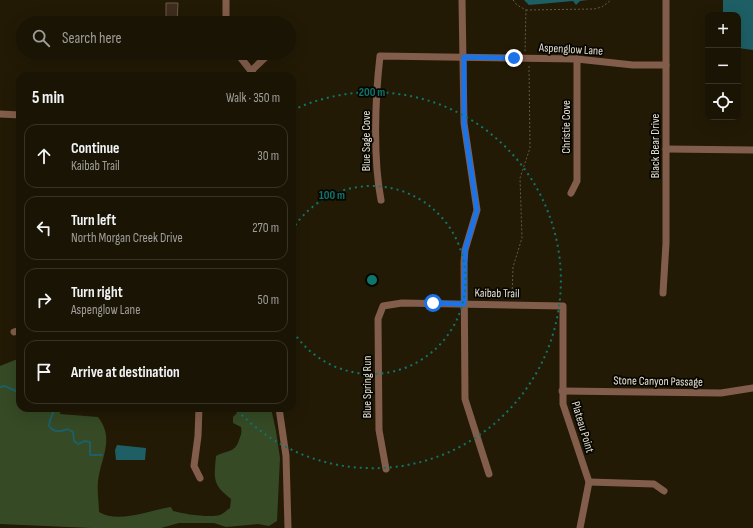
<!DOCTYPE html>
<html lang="en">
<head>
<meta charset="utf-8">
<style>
	:root { --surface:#1a1404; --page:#272113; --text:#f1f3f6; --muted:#9f9e9a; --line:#383326 }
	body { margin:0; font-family:"Sofia Sans Condensed",sans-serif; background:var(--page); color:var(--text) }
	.controls { position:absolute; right:12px; top:12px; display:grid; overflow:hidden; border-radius:8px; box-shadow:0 4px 16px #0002 }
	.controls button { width:36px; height:36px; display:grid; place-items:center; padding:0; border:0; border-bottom:1px solid var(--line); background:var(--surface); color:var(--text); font:20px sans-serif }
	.stop { position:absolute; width:12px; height:12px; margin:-9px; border:3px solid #1a73e8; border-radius:50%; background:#fff }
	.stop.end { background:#1a73e8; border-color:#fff; box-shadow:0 1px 4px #0008 }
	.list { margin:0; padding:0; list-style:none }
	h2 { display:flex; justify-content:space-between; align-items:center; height:52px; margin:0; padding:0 16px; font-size:17px }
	h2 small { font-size:13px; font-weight:400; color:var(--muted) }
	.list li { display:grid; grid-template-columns:26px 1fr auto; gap:12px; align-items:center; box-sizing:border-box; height:64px; margin:0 8px 8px; padding:0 8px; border:1px solid var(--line); border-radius:12px }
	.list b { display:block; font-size:15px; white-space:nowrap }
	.list p { margin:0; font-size:13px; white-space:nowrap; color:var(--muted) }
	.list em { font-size:13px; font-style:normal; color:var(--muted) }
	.icon { flex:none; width:22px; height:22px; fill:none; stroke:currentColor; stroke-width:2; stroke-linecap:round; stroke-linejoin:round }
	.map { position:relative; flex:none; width:753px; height:528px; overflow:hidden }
	.search { position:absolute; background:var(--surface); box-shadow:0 4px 16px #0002; left:16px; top:16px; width:280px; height:44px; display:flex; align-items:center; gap:10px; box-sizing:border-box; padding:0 14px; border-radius:22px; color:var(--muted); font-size:15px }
	.panel { position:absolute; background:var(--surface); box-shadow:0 4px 16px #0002; left:16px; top:72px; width:280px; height:340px; border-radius:12px }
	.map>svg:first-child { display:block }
</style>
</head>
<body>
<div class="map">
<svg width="753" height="528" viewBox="0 0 753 528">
	<rect width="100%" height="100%" fill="#221a05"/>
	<!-- forest -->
	<path fill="#354a25" d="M20 358V408H61L60 414 98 417C115 439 101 457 98 481 97 491 99 503 99 512 119 524 150 510 171 507L173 511C184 514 209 518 220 515 223 514 227 510 230 508L231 499C212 484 214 479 216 456 227 450 235 453 239 440 241 435 242 433 241 427L233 423V417L237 413 234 408H246L254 411 271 408 276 431 280 458 277 521 269 526 258 524 226 527 214 523H179L161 528H91L0 524V366Z"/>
	<!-- water -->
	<g fill="#1d5f65">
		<polygon points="524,0 588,0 580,1 576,5 573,1 529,5"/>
		<polygon points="723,0 753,0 753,50 738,48 738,15 723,15"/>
		<polygon points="117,445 146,448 145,460 116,460 115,450"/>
	</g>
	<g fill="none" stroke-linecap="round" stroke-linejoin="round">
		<!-- stream -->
		<g stroke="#1d5f65" stroke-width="2">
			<polyline points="0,387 5,386 20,393"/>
			<path d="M55 408 50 420 49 426C55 433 59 432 68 429L73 432 74 441 78 444 85 441 90 442V455H102"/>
		</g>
	</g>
	<!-- building -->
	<polygon fill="#3e2c1d" stroke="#6c5848" points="166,3 178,3 177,23 166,23"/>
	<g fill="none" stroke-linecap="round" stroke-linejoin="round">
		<!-- path -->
		<g stroke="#625b49" stroke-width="1" stroke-dasharray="2 2" stroke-linecap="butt">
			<polyline points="513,0 517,5 526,10 525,52"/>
			<polyline points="526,10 594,9 602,7 611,0"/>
			<polyline points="512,297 513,267 522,238 520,178 530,148 529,66"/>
		</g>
		<!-- minor -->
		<g stroke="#825d4b" stroke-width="7">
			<polyline points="226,0 226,23"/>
			<polyline points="462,0 464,123 477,210 465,250 464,262 465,399 489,474"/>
			<polyline points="237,53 255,76"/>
			<polyline points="251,71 270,53"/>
			<polyline points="0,114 20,115"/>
			<polyline points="666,149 753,150"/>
			<polyline points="571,193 577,181 577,59"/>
			<path d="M381 200C373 159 375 99 380 56L577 59 633 65H666"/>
			<polyline points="663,293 666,243 666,0"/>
			<polyline points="292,305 292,318"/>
			<polyline points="14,332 20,330"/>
			<polyline points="562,391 721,393 753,388"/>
			<polyline points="199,408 198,436 194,466 200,478"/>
			<polyline points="279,408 286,456 288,528"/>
			<polyline points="386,469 379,430 378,319 383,306 402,303 563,306 563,404 589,482 580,528"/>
			<polyline points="589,482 654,484 664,491"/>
		</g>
	</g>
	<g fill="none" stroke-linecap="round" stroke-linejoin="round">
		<!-- route -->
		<polyline stroke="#1a73e8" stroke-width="5" points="433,303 464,304 465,250 477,210 464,123 464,57 514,58"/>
	</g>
	<!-- distance rings -->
	<g fill="none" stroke="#0f766e" stroke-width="2" stroke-dasharray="2 4">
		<path d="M292 230A94 94 0 1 1 292 330"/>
		<path d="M293 110A188 188 0 1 1 235 408"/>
	</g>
	<g text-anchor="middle" stroke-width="3.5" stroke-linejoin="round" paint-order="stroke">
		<!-- street labels -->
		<g font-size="12" fill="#e5e0d3" stroke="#080601">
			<text transform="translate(571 49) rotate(3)" y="4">Aspenglow Lane</text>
			<text transform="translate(566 127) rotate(-90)" y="4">Christie Cove</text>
			<text transform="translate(366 141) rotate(-90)" y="4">Blue Sage Cove</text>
			<text transform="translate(655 146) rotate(-90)" y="4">Black Bear Drive</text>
			<text transform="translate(497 293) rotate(1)" y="4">Kaibab Trail</text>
			<text transform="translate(658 381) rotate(1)" y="4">Stone Canyon Passage</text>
			<text transform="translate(367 387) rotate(-90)" y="4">Blue Spring Run</text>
			<text transform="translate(583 427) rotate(73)" y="4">Plateau Point</text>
		</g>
	</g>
	<circle cx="372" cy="280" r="6" fill="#0f766e" stroke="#080601" stroke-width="2"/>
	<g font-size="12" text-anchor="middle" font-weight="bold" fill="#0f766e" stroke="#080601" stroke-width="3.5" stroke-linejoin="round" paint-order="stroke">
		<text x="372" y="96">200 m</text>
		<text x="332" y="199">100 m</text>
	</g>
</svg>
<div class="controls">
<button>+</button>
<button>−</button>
<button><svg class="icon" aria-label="locate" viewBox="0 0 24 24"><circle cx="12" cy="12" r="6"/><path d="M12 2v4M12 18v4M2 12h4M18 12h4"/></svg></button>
</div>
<div class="stop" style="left:433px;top:303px"></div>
<div class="stop end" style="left:514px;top:58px"></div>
<div class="search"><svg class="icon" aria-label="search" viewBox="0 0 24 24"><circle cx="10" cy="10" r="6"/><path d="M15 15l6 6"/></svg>Search here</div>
<section class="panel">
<h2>5 min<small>Walk · 350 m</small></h2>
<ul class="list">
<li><svg class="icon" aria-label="ahead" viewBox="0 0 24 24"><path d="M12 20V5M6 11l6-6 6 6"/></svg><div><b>Continue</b><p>Kaibab Trail</p></div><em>30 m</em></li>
<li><svg class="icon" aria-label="left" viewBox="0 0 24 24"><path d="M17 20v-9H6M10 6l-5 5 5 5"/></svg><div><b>Turn left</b><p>North Morgan Creek Drive</p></div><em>270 m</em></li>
<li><svg class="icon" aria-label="right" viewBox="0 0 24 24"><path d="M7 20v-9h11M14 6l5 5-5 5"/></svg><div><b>Turn right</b><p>Aspenglow Lane</p></div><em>50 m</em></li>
<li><svg class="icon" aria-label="arrive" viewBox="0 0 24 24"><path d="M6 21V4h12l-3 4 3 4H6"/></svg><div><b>Arrive at destination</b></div></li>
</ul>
</section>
</div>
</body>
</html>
